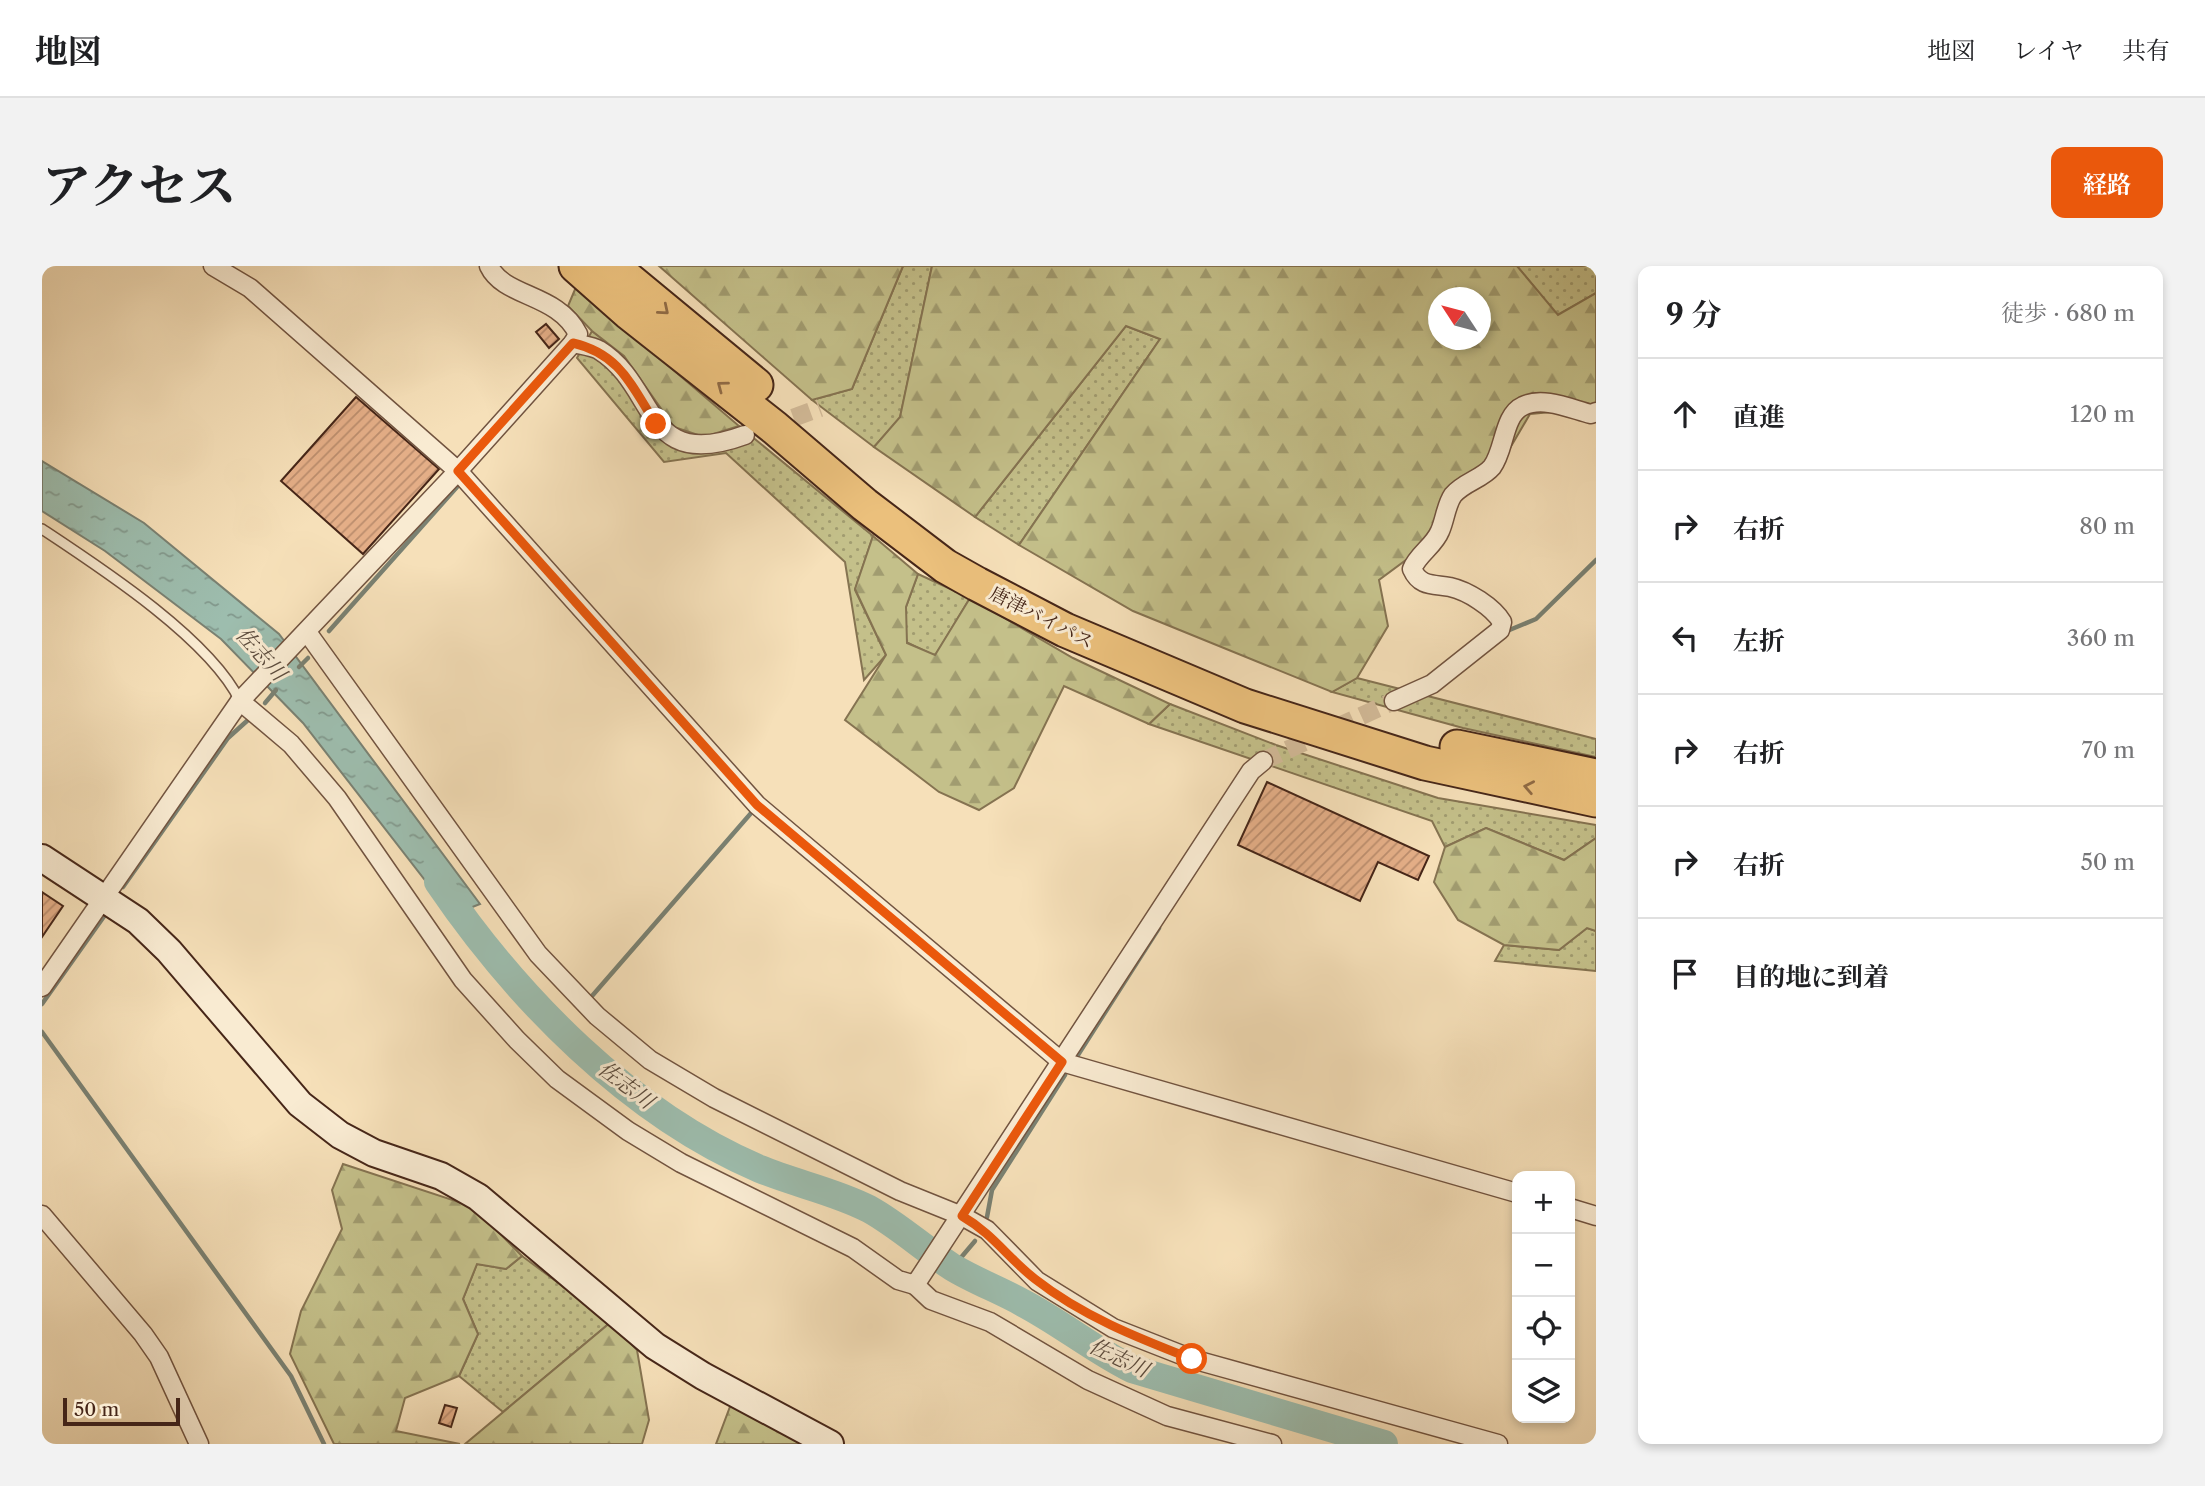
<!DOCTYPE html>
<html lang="ja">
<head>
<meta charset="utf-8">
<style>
	:root { --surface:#fff; --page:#f2f2f2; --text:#202124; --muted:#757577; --line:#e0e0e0; --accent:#ea580c }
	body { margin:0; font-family:"Libre Caslon Text","Noto Serif JP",serif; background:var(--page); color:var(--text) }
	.controls { position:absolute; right:21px; bottom:21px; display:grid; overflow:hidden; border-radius:14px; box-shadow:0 4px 10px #0003 }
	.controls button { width:63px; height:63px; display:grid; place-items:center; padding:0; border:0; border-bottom:2px solid var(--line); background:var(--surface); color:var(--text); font:35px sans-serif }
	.compass { position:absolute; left:1386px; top:21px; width:63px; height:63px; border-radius:50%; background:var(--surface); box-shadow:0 4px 10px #0003; rotate:306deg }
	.scale { position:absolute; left:21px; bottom:18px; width:117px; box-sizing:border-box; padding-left:7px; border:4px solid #462618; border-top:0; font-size:19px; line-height:24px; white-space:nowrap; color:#462618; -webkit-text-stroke:5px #f9ebd2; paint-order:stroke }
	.stop { position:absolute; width:21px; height:21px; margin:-16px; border:5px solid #ea580c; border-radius:50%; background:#fff }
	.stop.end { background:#ea580c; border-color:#fff; box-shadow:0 2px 7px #0008 }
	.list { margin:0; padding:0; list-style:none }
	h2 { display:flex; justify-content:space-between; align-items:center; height:91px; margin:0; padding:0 28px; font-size:30px }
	h2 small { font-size:23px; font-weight:400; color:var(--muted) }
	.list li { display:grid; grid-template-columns:46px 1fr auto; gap:21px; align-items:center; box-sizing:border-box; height:112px; padding:0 28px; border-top:2px solid var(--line) }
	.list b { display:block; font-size:26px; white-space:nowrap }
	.list em { font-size:23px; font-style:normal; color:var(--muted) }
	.icon { flex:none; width:38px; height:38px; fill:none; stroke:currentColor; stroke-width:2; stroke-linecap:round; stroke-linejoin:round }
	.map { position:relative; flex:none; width:1554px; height:1178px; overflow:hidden; border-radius:14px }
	header { display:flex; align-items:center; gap:42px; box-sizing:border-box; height:98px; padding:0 35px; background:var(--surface); border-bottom:2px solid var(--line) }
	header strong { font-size:33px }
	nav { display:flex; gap:38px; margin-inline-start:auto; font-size:24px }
	.intro { display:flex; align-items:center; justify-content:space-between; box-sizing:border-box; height:168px; padding:0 42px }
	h1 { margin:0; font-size:49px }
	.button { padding:18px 32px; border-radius:14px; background:var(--accent); color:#fff; font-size:24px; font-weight:700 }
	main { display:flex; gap:42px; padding:0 42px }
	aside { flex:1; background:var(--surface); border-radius:14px; box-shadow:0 4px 10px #0003 }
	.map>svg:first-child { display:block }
</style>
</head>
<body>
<header>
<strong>地図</strong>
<nav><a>地図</a><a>レイヤ</a><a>共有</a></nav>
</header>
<div class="intro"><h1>アクセス</h1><a class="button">経路</a></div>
<main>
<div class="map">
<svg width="1554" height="1178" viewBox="0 0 1554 1178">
	<defs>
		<pattern id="grass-dots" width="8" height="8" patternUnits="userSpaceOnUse" patternTransform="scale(1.75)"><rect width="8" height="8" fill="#c4c08a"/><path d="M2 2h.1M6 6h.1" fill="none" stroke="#a19c70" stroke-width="1.8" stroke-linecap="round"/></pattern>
		<pattern id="forest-firs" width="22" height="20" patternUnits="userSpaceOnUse" patternTransform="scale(1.75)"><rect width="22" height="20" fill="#c4c08a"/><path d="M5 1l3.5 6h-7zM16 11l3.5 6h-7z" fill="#a19c70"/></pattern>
		<pattern id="water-ripples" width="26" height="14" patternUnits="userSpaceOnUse" patternTransform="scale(1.75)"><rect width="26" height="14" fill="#9dbdae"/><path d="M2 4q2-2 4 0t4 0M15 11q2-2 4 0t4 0" fill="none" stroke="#82998d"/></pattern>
		<pattern id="building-hatch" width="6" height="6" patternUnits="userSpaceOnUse" patternTransform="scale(1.75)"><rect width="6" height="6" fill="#e4ae87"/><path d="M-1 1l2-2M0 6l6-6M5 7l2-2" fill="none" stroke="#bb8d6d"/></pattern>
	</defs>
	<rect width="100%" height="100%" fill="#f6e0b9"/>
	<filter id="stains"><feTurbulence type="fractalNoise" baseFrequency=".00286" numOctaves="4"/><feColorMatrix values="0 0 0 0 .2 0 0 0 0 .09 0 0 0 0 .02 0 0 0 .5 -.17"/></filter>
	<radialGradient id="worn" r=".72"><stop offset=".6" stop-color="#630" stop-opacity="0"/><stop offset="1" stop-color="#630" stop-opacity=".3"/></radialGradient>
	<!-- grass -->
	<g fill="url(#grass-dots)" stroke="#857351" stroke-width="2">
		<polygon points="861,0 890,0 858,152 832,181 770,134 810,123"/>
		<polygon points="1475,0 1554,0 1554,27 1515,49"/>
		<polygon points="1084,60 1118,73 977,279 933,251"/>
		<polygon points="550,65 582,90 632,161 662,171 697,160 831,270 813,324 844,389 822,414 803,296 684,187 622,196 535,92"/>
		<polygon points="876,308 928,332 893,390 864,376 864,341"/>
		<polygon points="1315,412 1554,473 1554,491 1421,462 1290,426"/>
		<polygon points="1128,438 1234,479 1396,532 1554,559 1554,572 1522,594 1444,562 1403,581 1390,555 1107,458"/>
		<polygon points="1545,662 1554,665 1554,705 1453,695 1462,679 1517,684"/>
		<polygon points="480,990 569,1056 461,1146 417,1110 436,1068 421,1033 435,998 464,1003"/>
	</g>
	<!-- forest -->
	<g fill="url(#forest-firs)" stroke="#857351" stroke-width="2" fill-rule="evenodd">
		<polygon points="617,0 861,0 810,123 770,134"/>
		<path d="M890 0H1475L1516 49 1554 27V136L1542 143 1488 148 1454 206 1410 234 1395 271 1337 314 1346 360 1315 412 1290 426 1091 345 977 279 1118 73 1084 60 933 251 832 181 858 151ZM1396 32H1438V74H1396Z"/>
		<polygon points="534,21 697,160 662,171 632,161 582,90 550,65 526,40"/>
		<polygon points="831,270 876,308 864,341 865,377 893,389 928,332 1031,392 1128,438 1107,458 1022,420 972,522 937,544 897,526 803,454 844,389 813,323"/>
		<polygon points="1444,562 1522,594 1554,572 1554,665 1545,662 1517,684 1462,679 1416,654 1392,616 1403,581"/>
		<polygon points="301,898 432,941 480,990 464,1003 435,998 421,1033 436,1068 417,1110 363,1132 354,1165 418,1178 292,1178 248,1088 259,1045 300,963 290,924"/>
		<polygon points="569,1056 595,1084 607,1154 600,1178 423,1178"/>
		<polygon points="689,1138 762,1178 674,1178"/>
	</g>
	<!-- water -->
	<polygon fill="url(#water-ripples)" stroke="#7a8172" stroke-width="2" points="0,195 102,257 237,368 438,638 410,649 261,457 179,373 63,285 0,245"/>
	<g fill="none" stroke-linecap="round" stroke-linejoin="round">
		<!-- stream -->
		<g stroke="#7a8172" stroke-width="4.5">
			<polyline points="287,365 415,221"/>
			<polyline points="1465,365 1494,353 1554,294"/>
			<polyline points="257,401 266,392"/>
			<polyline points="223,437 234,424"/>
			<polyline points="81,621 186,472 206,454"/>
			<polyline points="550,730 710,546"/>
			<polyline points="0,738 63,649"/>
			<polyline points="0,766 249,1110 282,1178"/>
			<polyline points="1036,789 1117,662"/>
			<polyline points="945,951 950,924 1023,809"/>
			<polyline points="911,1001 933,975"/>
		</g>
		<!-- river -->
		<path stroke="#9dbdae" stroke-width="28" d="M396 616C474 731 588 848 718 903 754 918 792 925 827 943 856 959 882 983 910 1001 933 1015 958 1024 981 1037 1019 1057 1052 1084 1090 1103L1342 1178"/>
	</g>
	<!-- building -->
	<g fill="url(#building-hatch)" stroke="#462618" stroke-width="2">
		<polygon points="504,58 517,73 507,82 494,66"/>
		<polygon points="314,131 397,203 321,288 239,215"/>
		<polygon points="1225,516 1387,590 1376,614 1336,596 1318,635 1196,579"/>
		<polygon points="0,626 21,640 0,671"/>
		<polygon points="403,1139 415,1142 409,1161 397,1157"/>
	</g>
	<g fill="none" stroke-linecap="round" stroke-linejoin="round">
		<!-- street-tunnel -->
		<g stroke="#d3bb99" stroke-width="18" stroke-dasharray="18 9" stroke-linecap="butt">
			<polyline points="726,161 778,142"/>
			<polyline points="1221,495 1352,435"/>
		</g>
		<!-- lane casing -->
		<g stroke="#725440" stroke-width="12">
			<path id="lane" d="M0 263C59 302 168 373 198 435"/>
		</g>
		<!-- street casing -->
		<g stroke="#725440" stroke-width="21">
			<g id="street">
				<polyline points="171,0 208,22 416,205 715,539 1020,796 1475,927"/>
				<path d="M531 77C539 79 550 80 557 84 617 121 600 207 703 169"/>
				<polyline points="265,366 496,688 555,750 608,794 672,832 858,925 920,950 945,964 995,1015 1071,1062 1150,1093 1456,1178"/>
				<polyline points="198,435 249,478 295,532 421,714 475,774 515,813 586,865 639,897 811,982 856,1014 873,1019 1209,505 1221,495"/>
				<path d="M1352 435 1390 418 1458 364 1460 356C1451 341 1426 325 1408 321 1391 318 1378 321 1370 303 1376 288 1392 280 1398 265 1403 254 1404 239 1411 229 1422 216 1440 213 1450 201 1463 184 1461 149 1481 140 1501 130 1529 143 1549 148L1554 146"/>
				<path d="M0 721 198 435 416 205 531 77 536 68C516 27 462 32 447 0"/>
				<polyline points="1528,942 1554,950"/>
				<polyline points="0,949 101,1068 117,1091 157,1178"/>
				<polyline points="873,1019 889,1034 948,1056 1046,1114 1125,1150 1230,1178"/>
			</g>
		</g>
		<!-- secondary casing -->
		<g stroke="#462618" stroke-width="30">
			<polyline id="secondary" points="0,592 96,655 127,685 258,838 298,869 332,887 399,910 436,931 613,1080 661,1110 788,1178"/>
		</g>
		<!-- highway casing -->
		<g stroke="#462618" stroke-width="37">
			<g id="highway">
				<polyline points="534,0 586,46 733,162 823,239 903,300 935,318 1023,364 1203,440 1383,497 1554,534"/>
				<polyline points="570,0 714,119"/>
				<polyline points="1415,481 1554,510"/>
			</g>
		</g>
		<!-- lane -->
		<use href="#lane" stroke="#f9ebd2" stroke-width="9"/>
		<!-- street -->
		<use href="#street" stroke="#f9ebd2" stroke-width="18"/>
		<!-- secondary -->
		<use href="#secondary" stroke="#f9ebd2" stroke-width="26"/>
		<!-- highway -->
		<use href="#highway" stroke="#ebc07c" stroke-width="33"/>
	</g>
	<!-- one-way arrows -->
	<defs><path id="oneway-chevron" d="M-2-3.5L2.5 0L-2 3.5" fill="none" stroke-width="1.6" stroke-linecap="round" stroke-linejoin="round" transform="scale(1.75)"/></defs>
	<g stroke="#906b45">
		<use href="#oneway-chevron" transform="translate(622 44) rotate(40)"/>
		<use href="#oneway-chevron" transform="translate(680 120) rotate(-143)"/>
		<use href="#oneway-chevron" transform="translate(1487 521) rotate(-169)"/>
	</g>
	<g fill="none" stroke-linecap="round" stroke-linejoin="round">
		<!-- route -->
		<path stroke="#ea580c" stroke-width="9" d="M614 158C589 119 578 88 531 77L416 205 715 539 1020 796 920 950C951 968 966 992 993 1013 1040 1050 1096 1072 1150 1093"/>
	</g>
	<g text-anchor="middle" stroke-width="6" stroke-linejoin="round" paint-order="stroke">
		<!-- street labels -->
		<g font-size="19" fill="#462618" stroke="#f9ebd2">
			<text transform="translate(1000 351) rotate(27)" y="7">唐津バイパス</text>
		</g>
		<!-- water labels -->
		<g font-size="21" font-style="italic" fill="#5c4c3e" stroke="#f9ebd2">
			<text transform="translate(219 388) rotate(48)" y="7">佐志川</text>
			<text transform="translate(584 819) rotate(37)" y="7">佐志川</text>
			<text transform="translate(1077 1092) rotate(25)" y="7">佐志川</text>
		</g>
	</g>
	<rect width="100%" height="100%" filter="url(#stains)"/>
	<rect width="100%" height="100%" fill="url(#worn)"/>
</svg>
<div class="controls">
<button>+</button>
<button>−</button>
<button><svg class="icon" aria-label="locate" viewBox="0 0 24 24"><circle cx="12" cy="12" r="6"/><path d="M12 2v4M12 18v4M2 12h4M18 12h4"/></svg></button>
<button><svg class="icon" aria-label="layers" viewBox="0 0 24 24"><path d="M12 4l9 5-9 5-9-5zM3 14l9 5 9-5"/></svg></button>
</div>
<svg class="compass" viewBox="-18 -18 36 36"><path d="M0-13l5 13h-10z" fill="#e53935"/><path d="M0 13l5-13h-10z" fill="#757577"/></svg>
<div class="scale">50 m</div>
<div class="stop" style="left:1150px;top:1093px"></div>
<div class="stop end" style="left:614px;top:158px"></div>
</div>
<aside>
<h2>9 分<small>徒歩 · 680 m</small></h2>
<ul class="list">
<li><svg class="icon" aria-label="ahead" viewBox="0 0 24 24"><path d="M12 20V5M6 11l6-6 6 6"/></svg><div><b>直進</b></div><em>120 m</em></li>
<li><svg class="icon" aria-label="right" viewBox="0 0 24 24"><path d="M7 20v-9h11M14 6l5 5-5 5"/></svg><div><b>右折</b></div><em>80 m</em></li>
<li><svg class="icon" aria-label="left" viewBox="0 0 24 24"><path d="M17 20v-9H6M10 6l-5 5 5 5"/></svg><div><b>左折</b></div><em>360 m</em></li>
<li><svg class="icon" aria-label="right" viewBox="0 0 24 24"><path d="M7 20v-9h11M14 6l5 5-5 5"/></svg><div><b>右折</b></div><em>70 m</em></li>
<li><svg class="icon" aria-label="right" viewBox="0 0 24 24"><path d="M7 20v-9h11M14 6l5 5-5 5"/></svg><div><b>右折</b></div><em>50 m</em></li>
<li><svg class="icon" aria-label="arrive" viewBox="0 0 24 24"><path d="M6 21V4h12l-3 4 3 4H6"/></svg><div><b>目的地に到着</b></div></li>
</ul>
</aside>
</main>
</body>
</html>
